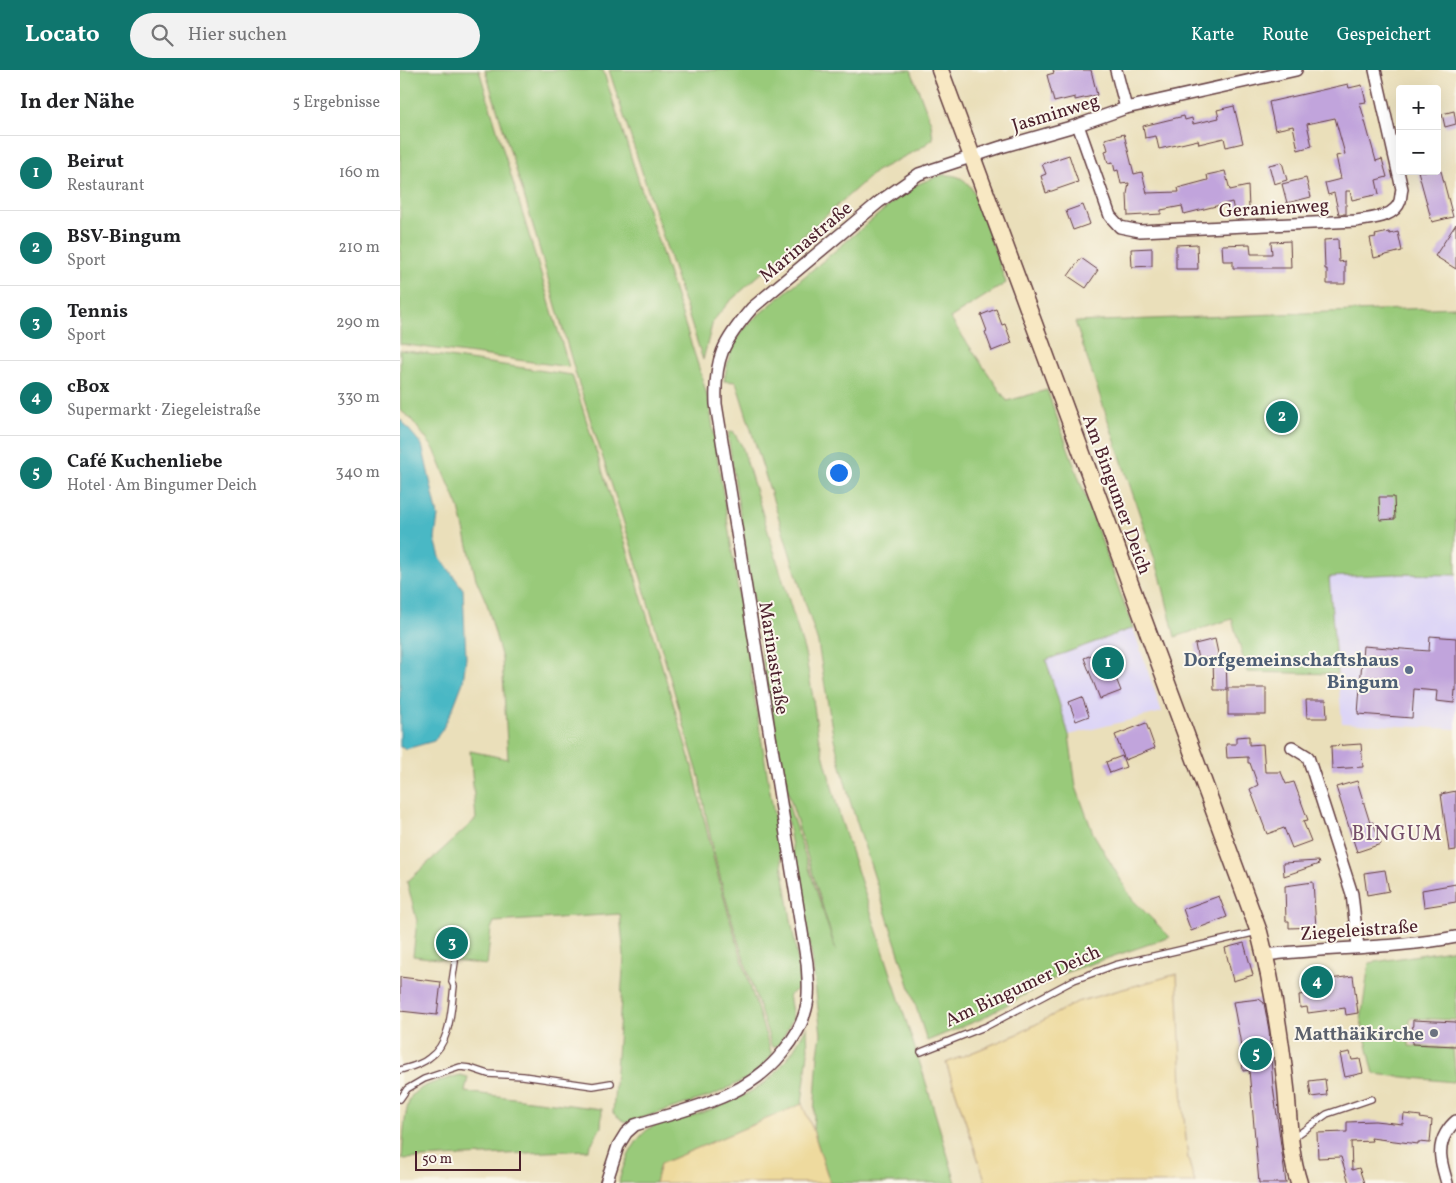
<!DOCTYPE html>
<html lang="de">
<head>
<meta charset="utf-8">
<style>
	:root { --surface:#fff; --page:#f2f2f2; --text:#202124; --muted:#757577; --line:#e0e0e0; --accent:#0f766e }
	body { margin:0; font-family:Vollkorn,serif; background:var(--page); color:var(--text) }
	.controls { position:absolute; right:15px; top:15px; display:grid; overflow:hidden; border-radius:5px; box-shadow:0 5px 20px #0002 }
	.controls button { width:45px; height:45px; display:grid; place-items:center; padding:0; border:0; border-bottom:1px solid var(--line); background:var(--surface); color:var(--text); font:25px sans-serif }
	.scale { position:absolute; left:15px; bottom:12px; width:106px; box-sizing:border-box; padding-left:5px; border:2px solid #4a1f2b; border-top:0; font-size:14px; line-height:18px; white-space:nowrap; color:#4a1f2b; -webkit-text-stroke:4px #fbf7ec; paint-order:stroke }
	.you { position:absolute; left:438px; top:402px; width:18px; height:18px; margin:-12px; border:4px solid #fff; border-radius:50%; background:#1a73e8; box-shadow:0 0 0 8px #1a73e833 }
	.badge { display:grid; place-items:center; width:32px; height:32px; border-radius:50%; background:var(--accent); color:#fff; font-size:16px; font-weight:700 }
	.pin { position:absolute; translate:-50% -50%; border:2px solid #fff; box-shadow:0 1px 5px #0006 }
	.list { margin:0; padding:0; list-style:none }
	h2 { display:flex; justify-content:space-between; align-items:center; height:65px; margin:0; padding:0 20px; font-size:21px }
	h2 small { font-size:16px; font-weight:400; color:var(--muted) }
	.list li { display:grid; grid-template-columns:32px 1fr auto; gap:15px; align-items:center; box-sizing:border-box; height:75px; padding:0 20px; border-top:1px solid var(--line) }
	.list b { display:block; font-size:19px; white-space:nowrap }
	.list p { margin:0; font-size:16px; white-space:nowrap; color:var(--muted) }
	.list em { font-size:16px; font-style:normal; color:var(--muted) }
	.icon { flex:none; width:28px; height:28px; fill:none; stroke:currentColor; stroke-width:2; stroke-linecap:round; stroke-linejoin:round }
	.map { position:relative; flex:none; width:1056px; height:1113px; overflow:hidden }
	header { display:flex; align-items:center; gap:30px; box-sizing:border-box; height:70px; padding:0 25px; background:var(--accent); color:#fff }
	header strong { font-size:24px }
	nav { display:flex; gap:28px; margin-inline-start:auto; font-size:18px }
	.search { width:350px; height:45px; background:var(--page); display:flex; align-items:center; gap:12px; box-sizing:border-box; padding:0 18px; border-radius:28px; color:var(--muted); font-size:19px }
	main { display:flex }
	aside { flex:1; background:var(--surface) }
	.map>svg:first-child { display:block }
</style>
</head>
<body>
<header>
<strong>Locato</strong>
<div class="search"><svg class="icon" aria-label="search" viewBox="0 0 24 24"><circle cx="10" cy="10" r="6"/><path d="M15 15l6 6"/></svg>Hier suchen</div>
<nav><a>Karte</a><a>Route</a><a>Gespeichert</a></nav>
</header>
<main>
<aside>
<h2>In der Nähe<small>5 Ergebnisse</small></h2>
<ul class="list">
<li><span class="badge">1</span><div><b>Beirut</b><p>Restaurant</p></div><em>160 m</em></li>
<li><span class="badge">2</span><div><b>BSV-Bingum</b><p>Sport</p></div><em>210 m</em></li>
<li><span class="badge">3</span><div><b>Tennis</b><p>Sport</p></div><em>290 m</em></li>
<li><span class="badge">4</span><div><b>cBox</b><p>Supermarkt · Ziegeleistraße</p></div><em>330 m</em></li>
<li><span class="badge">5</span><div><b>Café Kuchenliebe</b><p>Hotel · Am Bingumer Deich</p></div><em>340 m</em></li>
</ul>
</aside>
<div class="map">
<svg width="1056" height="1113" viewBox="0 0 1056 1113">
	<rect width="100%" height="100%" fill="#fbf7ec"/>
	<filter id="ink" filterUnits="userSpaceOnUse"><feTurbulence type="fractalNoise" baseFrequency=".02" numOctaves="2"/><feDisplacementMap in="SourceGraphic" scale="10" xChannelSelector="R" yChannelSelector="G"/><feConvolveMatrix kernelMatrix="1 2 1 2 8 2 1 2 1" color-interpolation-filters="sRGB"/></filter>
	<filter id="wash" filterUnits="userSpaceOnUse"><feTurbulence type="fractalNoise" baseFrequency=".0096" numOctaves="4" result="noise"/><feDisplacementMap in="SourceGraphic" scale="20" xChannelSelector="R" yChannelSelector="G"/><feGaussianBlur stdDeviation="1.12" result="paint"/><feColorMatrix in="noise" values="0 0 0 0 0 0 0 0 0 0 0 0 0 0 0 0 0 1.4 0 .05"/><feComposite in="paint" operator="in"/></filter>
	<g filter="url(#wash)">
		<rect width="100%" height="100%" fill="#eadfba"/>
		<!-- built -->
		<g fill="#ddd5f6">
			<polygon points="995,504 1056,505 1056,659 942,653 929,507"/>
			<polygon points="733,558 762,642 669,665 646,590"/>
		</g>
		<!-- green -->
		<g fill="#99ca7a" stroke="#727452">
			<polygon points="0,0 79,0 169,297 0,274"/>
			<path d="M85 0H203L299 298 309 332 354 624 400 904 399 918 389 925 393 948 379 975 372 977C344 889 313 801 300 710L233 481 176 305 126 132Z"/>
			<polygon points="209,0 511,0 531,53 533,69 519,79 476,101 329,232 313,251 303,290"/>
			<path d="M541 105C562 104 568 111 577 128L606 213 550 248 607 331 647 320 733 558 646 590 669 665 676 717 693 763 732 829 770 867 664 903 581 949 527 971 450 731 433 665 418 573 336 312 324 311C327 295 330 278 339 265 343 259 350 253 356 247L510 118 523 112Z"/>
			<polygon points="1056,237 1056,505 995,504 929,507 937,604 847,602 832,549 775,567 760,505 675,252"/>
			<path d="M0 280 172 305 228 482 296 710C314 804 343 894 372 985L354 1005 314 1025 226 1053 213 1043 224 886 220 844 94 852 91 859 87 895 13 886 17 851 7 812 76 749 70 681 108 689 102 589 87 534 76 509 59 438 34 379 11 349 0 340Z"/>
			<polygon points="333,361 342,376 405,583 412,622 418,665 440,747 523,1003 556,1113 430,1113 413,1060 418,984 421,964 412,888 380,709 436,881 382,702 365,605 328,367 330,362"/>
			<polygon points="1056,879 1056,950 1010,948 1009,976 1053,979 1056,1008 1053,1012 974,1004 961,950 969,893"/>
			<path d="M407 956 408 982 402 1034 260 1094 255 1113H219C221 1097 236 1066 250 1058 262 1051 278 1049 291 1046 315 1039 346 1027 367 1011 384 997 397 975 407 956Z"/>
			<path d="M60 1005 68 1007 65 1022 202 1039 201 1057 188 1080 2 1089C3 1074 4 1034 13 1024 25 1013 45 1010 60 1005Z"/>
		</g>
		<!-- sand -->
		<g fill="#eeda9e" stroke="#9c7c64">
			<polygon points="777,904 783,1038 788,1089 795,1113 586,1113 546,993 618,964 677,932"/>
			<polygon points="402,1034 413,1060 430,1113 255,1113 260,1094"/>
		</g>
		<!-- water -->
		<polygon fill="#4ab8c5" stroke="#4a6c78" points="0,349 22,375 38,446 35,469 40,487 63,519 66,588 63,612 53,638 42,660 34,671 6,679 0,677"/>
		<g id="blocks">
			<!-- building -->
			<g fill="#c1a4dc">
				<polygon points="653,0 691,0 697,25 675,30 675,27 654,32 647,5 654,3"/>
				<polygon points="948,14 949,18 962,15 966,32 960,33 976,91 982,89 987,107 976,110 979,124 952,130 950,121 946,121 946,144 939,144 934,123 928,125 925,113 941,109 936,86 945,84 935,48 907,54 912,76 898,80 893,56 875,60 869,32"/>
				<polygon points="834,36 843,73 826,77 824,68 799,74 798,70 759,79 756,66 745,68 743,56 784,46 785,50 792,48 793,54 819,48 817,40"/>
				<polygon points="1054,41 1056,54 1045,57 1042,44"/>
				<polygon points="724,64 734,104 742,102 747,123 779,122 778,118 808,110 807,105 825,101 830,120 848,116 849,138 834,141 832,132 784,144 782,136 761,140 761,144 728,146 727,124 729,113 721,114 718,100 715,101 713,92 708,93 705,81 708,80 705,69"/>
				<polygon points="669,85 678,112 646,123 641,106 646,104 642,94"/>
				<polygon points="882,92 887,110 874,114 869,95"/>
				<polygon points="1018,101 1041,101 1053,147 1032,152"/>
				<polygon points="906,108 911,127 887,133 882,114"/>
				<polygon points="683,135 690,154 673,160 666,141"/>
				<polygon points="1056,154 1056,199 1035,186"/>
				<polygon points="989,162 990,164 998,162 1002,181 974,188 970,168 976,167 975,165"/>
				<polygon points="938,169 939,192 945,191 945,214 927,214 927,199 925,199 924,170"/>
				<polygon points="890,171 891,198 833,198 833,191 823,191 822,175 850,174 851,184 872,184 871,172"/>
				<polygon points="797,174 798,199 776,199 776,175"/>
				<polygon points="752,178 752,196 732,197 731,179"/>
				<polygon points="681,188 698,200 686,218 668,206"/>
				<polygon points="596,239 602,255 605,254 612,273 592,281 585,262 587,261 581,245"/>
				<polygon points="979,427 994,427 995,449 980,450"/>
				<polygon points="1030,566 1056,568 1056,621 1055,620 1054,633 1036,631 1037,621 1014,619 1012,648 958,644 963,576 1029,581"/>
				<polygon points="815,569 819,588 826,586 827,620 814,620 813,591 807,592 806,588 798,590 795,574"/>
				<polygon points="705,580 721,621 700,629 684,588"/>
				<rect x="828" y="618" width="38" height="27"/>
				<polygon points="682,627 689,646 676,651 669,632"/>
				<polygon points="906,630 926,630 927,648 907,648"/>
				<polygon points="746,653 755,678 725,690 715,665"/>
				<polygon points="849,666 849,675 863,674 865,702 881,702 886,714 894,712 908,750 903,751 911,771 892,778 884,758 867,764 850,719 858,715 850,693 848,693 848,687 827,688 826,674 836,674 836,667"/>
				<polygon points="961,674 963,697 932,699 931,676"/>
				<polygon points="722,686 726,697 710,703 706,692"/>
				<polygon points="957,711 970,753 973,752 981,774 957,782 936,717"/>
				<polygon points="1056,721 1056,780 1049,781 1041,724"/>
				<polygon points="918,791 919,794 884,806 883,793"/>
				<polygon points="985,800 989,821 967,825 964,803"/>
				<polygon points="913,812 916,857 889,858 889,851 886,851 885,816"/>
				<polygon points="1056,814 1056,832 1024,837 1022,820"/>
				<polygon points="819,826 827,847 791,861 783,839"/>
				<polygon points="844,873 853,905 833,911 825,878"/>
				<polygon points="930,904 930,909 953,906 958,943 946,945 945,938 908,943 907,937 900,938 899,925 905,924 904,912 909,911 909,909 919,908 918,905"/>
				<polygon points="0,907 41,912 37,945 0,941"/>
				<polygon points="859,929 864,933 869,960 873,1016 886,1113 859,1113 849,1000 843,1001 840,969 833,932"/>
				<polygon points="1013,950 1056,952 1056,976 1012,974"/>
				<polygon points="950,982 952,990 960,989 963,1003 945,1007 940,984"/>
				<polygon points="925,1009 927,1025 911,1027 909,1011"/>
				<polygon points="1004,1044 1021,1046 1020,1048 1032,1050 1030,1073 1018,1072 1018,1074 971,1068 972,1071 951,1072 952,1100 959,1098 964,1113 949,1113 941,1087 918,1088 917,1063 947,1062 947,1052 975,1051 1003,1054"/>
			</g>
		</g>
	</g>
	<g filter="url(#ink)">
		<use href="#blocks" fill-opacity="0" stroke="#623c40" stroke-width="1"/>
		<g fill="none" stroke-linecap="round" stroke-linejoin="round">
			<!-- service casing -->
			<g stroke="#623c40" stroke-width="8">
				<g id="service">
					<polyline points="521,982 587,956 674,910 715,895 857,862"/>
					<path d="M0 1000C10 997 21 995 29 988 51 973 51 940 54 916L52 912 55 892"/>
					<polyline points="0,1029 7,1019 24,1009 60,997 70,998 88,1004 123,1006 193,1016 211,1013"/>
					<polyline points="893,1068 927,1044 971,1029"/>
				</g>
			</g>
			<!-- minor casing -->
			<g stroke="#623c40" stroke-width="14">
				<g id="minor">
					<polyline points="716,0 726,38"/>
					<path d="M678 55 710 146 720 157 740 161 956 151C971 148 994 148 1000 131 1001 127 1001 122 1002 119L975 0"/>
					<polyline points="892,677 908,687 952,824 958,877"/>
					<path d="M865 885C929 877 993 879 1056 867"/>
					<path d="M206 1113 218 1076 226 1063 235 1055C289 1038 346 1029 383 982 394 969 402 955 406 939 410 924 408 908 407 893L316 334C314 288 323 272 352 238L479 132 519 104 601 77 678 55 726 38 896 0"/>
					<path d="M1047 1113C1042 1095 1036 1080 1046 1063 1049 1058 1051 1055 1056 1051"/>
				</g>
			</g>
			<!-- secondary casing -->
			<g stroke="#623c40" stroke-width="19">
				<path id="secondary" d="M540 0 859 862C873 915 880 963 886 1018 889 1049 889 1083 899 1113"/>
			</g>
			<!-- service -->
			<use href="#service" stroke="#fff" stroke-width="5.5"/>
			<!-- minor -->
			<use href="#minor" stroke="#fff" stroke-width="11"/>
			<!-- secondary -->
			<use href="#secondary" stroke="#f8e8c3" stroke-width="16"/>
		</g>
	</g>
	<!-- markers -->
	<circle fill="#5c6f8a" stroke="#fbf7ec" stroke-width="2" cx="1009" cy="600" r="5"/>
	<circle fill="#6b7280" stroke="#fbf7ec" stroke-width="2" cx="1034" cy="963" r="5"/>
	<g text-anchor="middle" stroke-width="4" stroke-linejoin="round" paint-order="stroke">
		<!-- street labels -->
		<g font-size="19" fill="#4a1f2b" stroke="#fbf7ec">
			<text transform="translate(655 42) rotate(-17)" y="7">Jasminweg</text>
			<text transform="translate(874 137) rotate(-3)" y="7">Geranienweg</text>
			<text transform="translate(405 171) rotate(-40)" y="7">Marinastraße</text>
			<text transform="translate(718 424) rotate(70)" y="7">Am Bingumer Deich</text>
			<text transform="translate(375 588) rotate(81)" y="7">Marinastraße</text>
			<text transform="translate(959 859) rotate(-4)" y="7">Ziegeleistraße</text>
			<text transform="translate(622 915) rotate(-25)" y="7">Am Bingumer Deich</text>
		</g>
		<!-- service labels -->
		<g font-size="19" font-weight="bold" fill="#4e5e75" stroke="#fbf7ec" text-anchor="end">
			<text x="999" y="596">Dorfgemeinschaftshaus<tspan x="999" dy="22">Bingum</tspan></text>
		</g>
		<!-- worship labels -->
		<g font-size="19" font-weight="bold" fill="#5b616d" stroke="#fbf7ec" text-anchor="end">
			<text x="1024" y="970">Matthäikirche</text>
		</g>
		<!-- quarter labels -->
		<g font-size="21" letter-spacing="1" fill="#744e69" stroke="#fbf7ec">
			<text x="997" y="770">BINGUM</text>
		</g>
	</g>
</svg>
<div class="controls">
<button>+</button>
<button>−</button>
</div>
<div class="scale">50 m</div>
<div class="you"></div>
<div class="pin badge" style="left:708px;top:593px">1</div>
<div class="pin badge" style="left:882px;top:347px">2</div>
<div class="pin badge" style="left:52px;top:873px">3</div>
<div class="pin badge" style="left:917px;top:912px">4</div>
<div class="pin badge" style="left:856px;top:984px">5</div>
</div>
</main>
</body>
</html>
